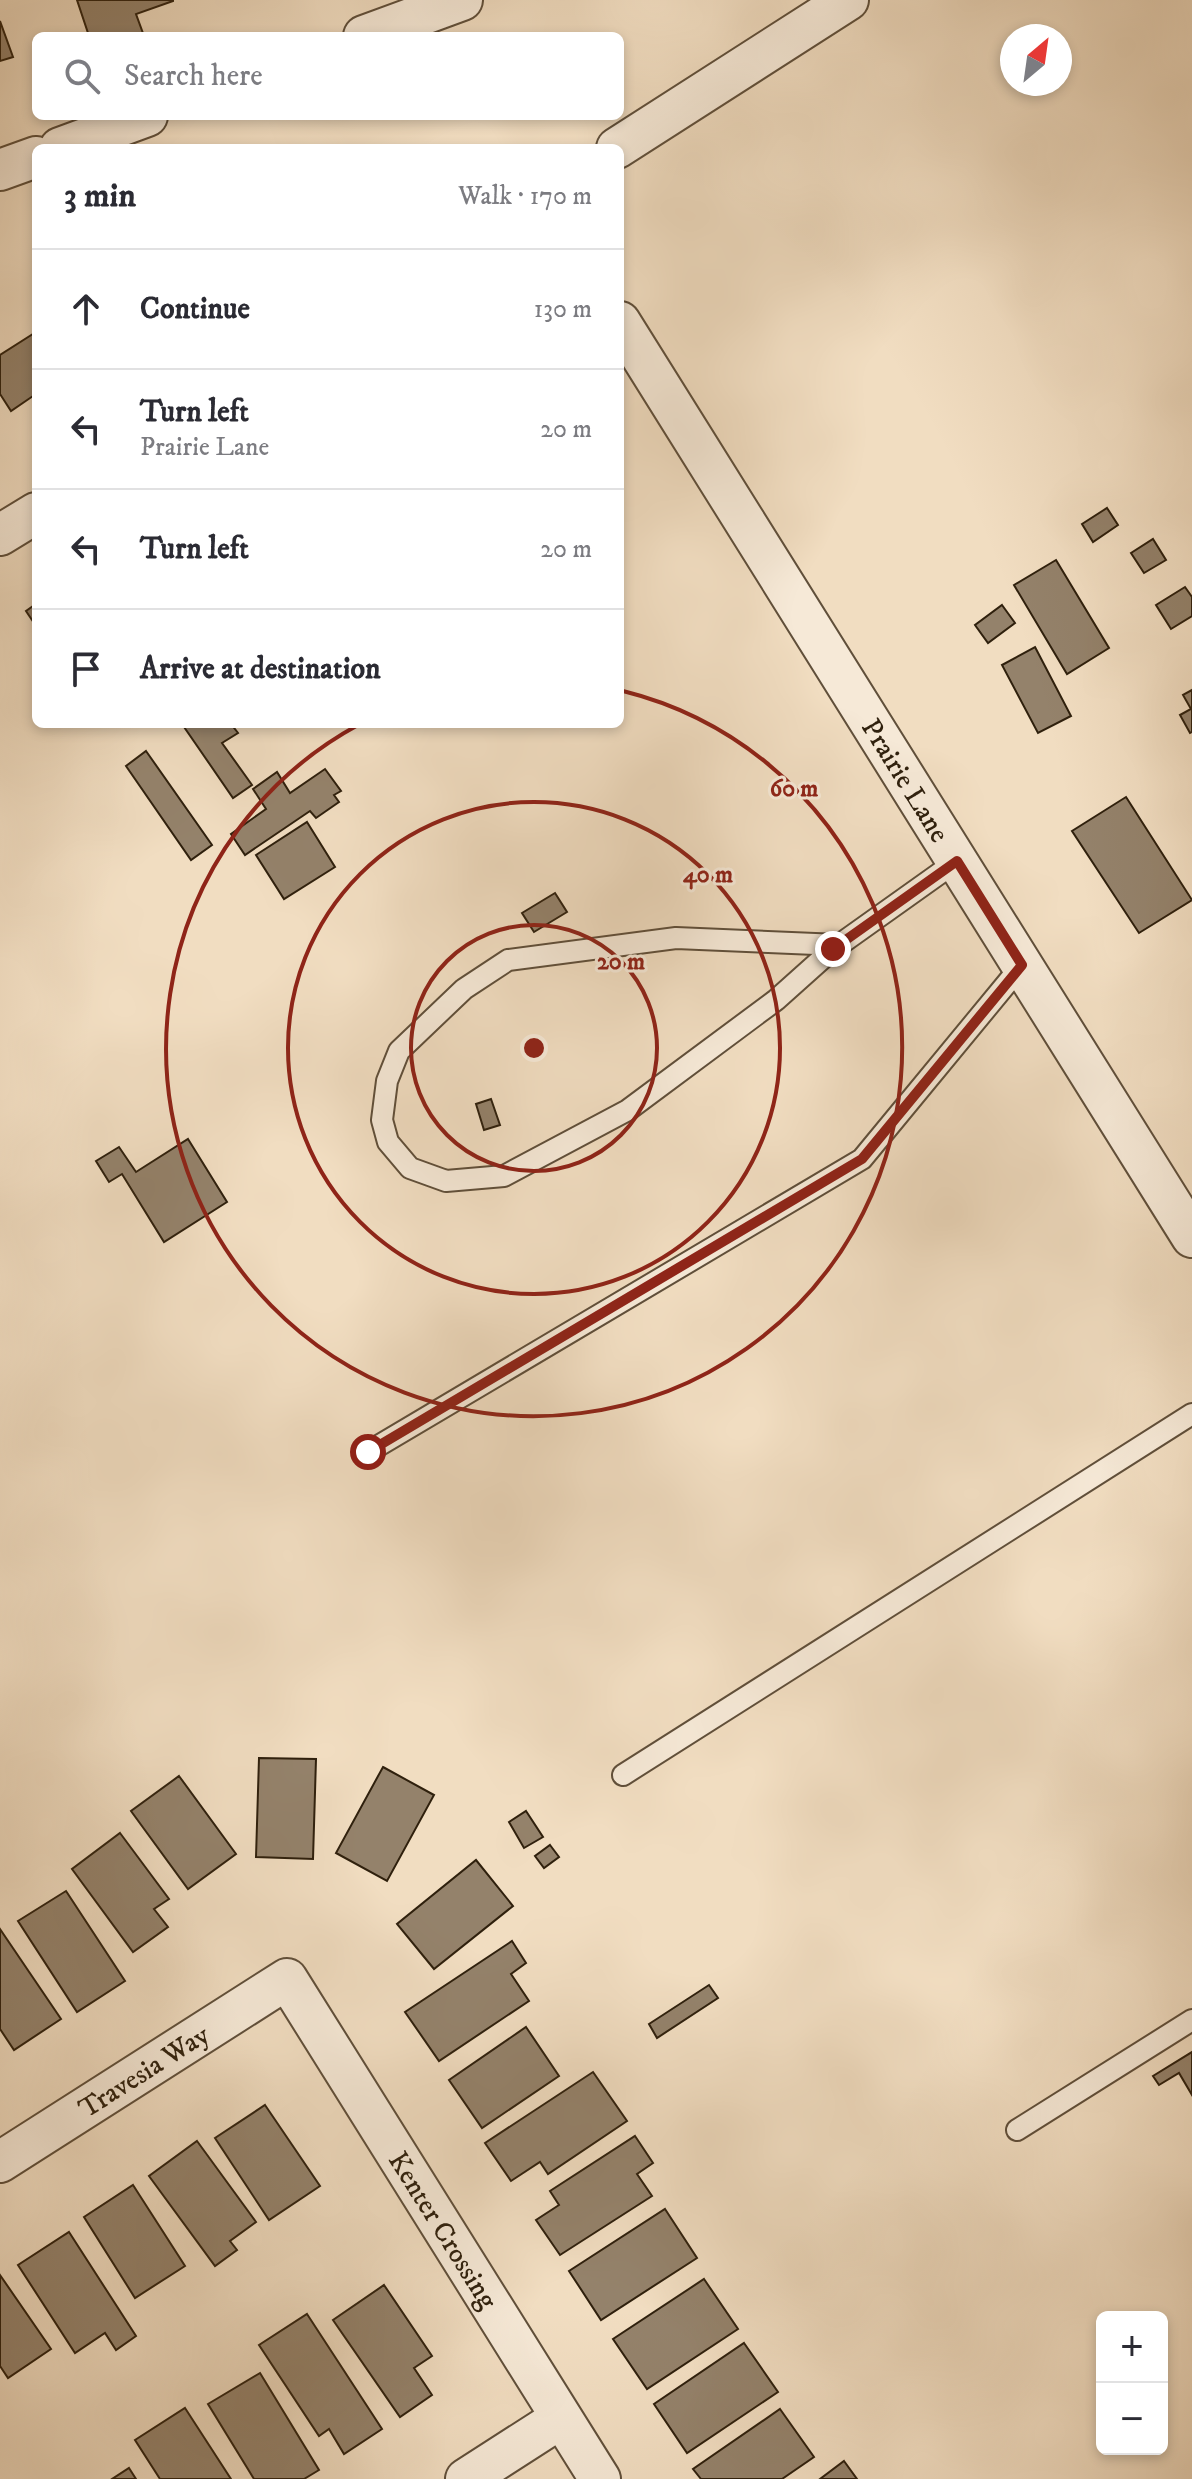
<!DOCTYPE html>
<html lang="en">
<head>
<meta charset="utf-8">
<style>
	:root { --surface:#fff; --page:#f2f2f3; --text:#2b2b33; --muted:#7c7c81; --line:#e1e1e2 }
	body { margin:0; font-family:"IM FELL DW Pica",serif; background:var(--page); color:var(--text) }
	.controls { position:absolute; right:24px; bottom:24px; display:grid; overflow:hidden; border-radius:12px; box-shadow:0 4px 12px #0003 }
	.controls button { width:72px; height:72px; display:grid; place-items:center; padding:0; border:0; border-bottom:2px solid var(--line); background:var(--surface); color:var(--text); font:40px sans-serif }
	.compass { position:absolute; left:1000px; top:24px; width:72px; height:72px; border-radius:50%; background:var(--surface); box-shadow:0 4px 12px #0003; rotate:29deg }
	.stop { position:absolute; width:24px; height:24px; margin:-18px; border:6px solid #8f2418; border-radius:50%; background:#fff }
	.stop.end { background:#8f2418; border-color:#fff; box-shadow:0 2px 8px #0008 }
	.list { margin:0; padding:0; list-style:none }
	h2 { display:flex; justify-content:space-between; align-items:center; height:104px; margin:0; padding:0 32px; font-size:34px }
	h2 small { font-size:26px; font-weight:400; color:var(--muted) }
	.list li { display:grid; grid-template-columns:52px 1fr auto; gap:24px; align-items:center; box-sizing:border-box; height:120px; padding:0 32px; border-top:2px solid var(--line) }
	.list b { display:block; font-size:30px; white-space:nowrap }
	.list p { margin:0; font-size:26px; white-space:nowrap; color:var(--muted) }
	.list em { font-size:26px; font-style:normal; color:var(--muted) }
	.icon { flex:none; width:44px; height:44px; fill:none; stroke:currentColor; stroke-width:2; stroke-linecap:round; stroke-linejoin:round }
	.map { position:relative; flex:none; width:1192px; height:2479px; overflow:hidden }
	.search { position:absolute; background:var(--surface); box-shadow:0 4px 12px #0003; left:32px; top:32px; width:592px; height:88px; display:flex; align-items:center; gap:20px; box-sizing:border-box; padding:0 28px; border-radius:12px; color:var(--muted); font-size:30px }
	.panel { position:absolute; background:var(--surface); box-shadow:0 4px 12px #0003; left:32px; top:144px; width:592px; height:584px; border-radius:12px }
	.map>svg:first-child { display:block }
</style>
</head>
<body>
<div class="map">
<svg width="1192" height="2479" viewBox="0 0 1192 2479">
	<rect width="100%" height="100%" fill="#f1ddc1"/>
	<filter id="stains"><feTurbulence type="fractalNoise" baseFrequency=".0025" numOctaves="4"/><feColorMatrix values="0 0 0 0 .2 0 0 0 0 .09 0 0 0 0 .02 0 0 0 .5 -.17"/></filter>
	<radialGradient id="worn" r=".72"><stop offset=".6" stop-color="#630" stop-opacity="0"/><stop offset="1" stop-color="#630" stop-opacity=".3"/></radialGradient>
	<!-- building -->
	<g fill="#94826b" stroke="#2f200d" stroke-width="2">
		<polygon points="77,0 173,0 173,1 136,14 144,36 89,36"/>
		<polygon points="0,21 13,57 0,61"/>
		<polygon points="36,332 36,400 33,396 11,411 0,394 0,355"/>
		<polygon points="1107,508 1118,525 1093,542 1082,524"/>
		<polygon points="1153,539 1166,560 1144,573 1131,553"/>
		<polygon points="1056,560 1109,648 1067,674 1014,585"/>
		<polygon points="1185,587 1192,597 1192,616 1171,629 1156,605"/>
		<polygon points="36,604 36,626 26,611"/>
		<polygon points="1002,605 1015,623 988,643 975,625"/>
		<polygon points="1035,647 1071,716 1038,733 1002,665"/>
		<polygon points="1192,690 1192,732 1190,733 1180,715 1191,709 1183,695"/>
		<polygon points="182,724 231,724 238,733 222,743 252,785 233,798"/>
		<polygon points="146,751 212,845 191,860 126,766"/>
		<polygon points="325,769 341,791 334,795 339,802 316,818 310,811 245,855 231,834 266,809 253,789 277,772 290,793"/>
		<polygon points="1126,797 1192,900 1139,933 1072,831"/>
		<polygon points="307,822 335,867 284,899 256,855"/>
		<polygon points="555,893 567,912 534,932 522,913"/>
		<polygon points="491,1099 500,1125 484,1130 476,1104"/>
		<polygon points="188,1139 227,1202 164,1242 122,1174 109,1182 96,1161 119,1147 136,1172"/>
		<polygon points="259,1758 316,1759 313,1859 256,1857"/>
		<polygon points="383,1767 434,1795 387,1881 336,1853"/>
		<polygon points="179,1776 236,1854 188,1889 131,1811"/>
		<polygon points="526,1811 543,1837 524,1848 509,1822"/>
		<polygon points="120,1833 169,1899 154,1909 168,1927 133,1952 72,1869"/>
		<polygon points="550,1845 559,1857 544,1868 535,1856"/>
		<polygon points="476,1860 513,1906 434,1969 397,1924"/>
		<polygon points="66,1891 125,1981 77,2012 18,1921"/>
		<polygon points="0,1929 61,2019 14,2050 0,2029"/>
		<polygon points="512,1941 526,1963 511,1974 529,2001 439,2061 405,2012"/>
		<polygon points="709,1985 718,1998 657,2038 649,2024"/>
		<polygon points="526,2027 559,2076 482,2128 449,2080"/>
		<polygon points="1192,2052 1192,2095 1179,2073 1159,2085 1153,2076"/>
		<polygon points="593,2072 627,2121 548,2174 540,2162 511,2181 485,2143"/>
		<polygon points="265,2105 320,2186 269,2220 215,2138"/>
		<polygon points="635,2136 653,2163 637,2174 652,2196 560,2255 536,2220 559,2205 550,2191"/>
		<polygon points="197,2141 256,2222 230,2241 237,2250 215,2266 149,2176"/>
		<polygon points="133,2185 185,2266 135,2298 84,2217"/>
		<polygon points="665,2209 697,2258 601,2320 569,2271"/>
		<polygon points="69,2232 136,2336 116,2350 105,2333 75,2353 18,2265"/>
		<polygon points="0,2275 51,2349 8,2378 0,2366"/>
		<polygon points="704,2279 738,2329 647,2389 613,2339"/>
		<polygon points="384,2285 432,2356 414,2368 432,2395 400,2417 333,2320"/>
		<polygon points="307,2314 382,2429 344,2454 329,2429 319,2436 259,2345"/>
		<polygon points="744,2343 778,2392 687,2453 654,2404"/>
		<polygon points="260,2373 319,2470 304,2479 254,2479 208,2404"/>
		<polygon points="185,2408 231,2479 160,2479 135,2440"/>
		<polygon points="780,2409 814,2457 782,2479 701,2479 693,2469"/>
		<polygon points="844,2461 857,2479 820,2479"/>
		<polygon points="129,2468 136,2479 112,2479"/>
	</g>
	<g fill="none" stroke-linecap="round" stroke-linejoin="round">
		<!-- service casing -->
		<g stroke="#604f3a" stroke-width="24">
			<g id="service">
				<polyline points="839,945 676,938 508,960 464,989 399,1051 387,1081 382,1120 388,1142 410,1168 446,1181 504,1176 628,1110 776,1000 833,949 839,945 957,861"/>
				<polyline points="368,1452 862,1159 1022,965"/>
				<polyline points="623,1775 1192,1414"/>
				<polyline points="1017,2130 1192,2020"/>
			</g>
		</g>
		<!-- minor casing -->
		<g stroke="#604f3a" stroke-width="44">
			<g id="minor">
				<polyline points="364,36 462,0"/>
				<polyline points="60,148 147,116"/>
				<polyline points="617,148 848,0"/>
				<polyline points="0,170 36,157"/>
				<path id="s1" d="M620 322 1192 1237"/>
				<polyline points="0,535 36,513"/>
				<path id="s2" d="M0 2162 287 1979 600 2479"/>
				<polyline points="466,2479 561,2418"/>
			</g>
		</g>
		<!-- service -->
		<use href="#service" stroke="#f6e9d7" stroke-width="20"/>
		<!-- minor -->
		<use href="#minor" stroke="#f6e9d7" stroke-width="40"/>
	</g>
	<g fill="none" stroke-linecap="round" stroke-linejoin="round">
		<!-- route -->
		<polyline stroke="#8f2418" stroke-width="10" points="368,1452 862,1159 1022,965 957,861 833,949"/>
	</g>
	<!-- distance rings -->
	<g fill="none" stroke="#8f2418" stroke-width="4">
		<circle cx="534" cy="1048" r="123"/>
		<circle cx="534" cy="1048" r="246"/>
		<path d="M623 691A368 368 0 1 1 358 725"/>
	</g>
	<g text-anchor="middle" stroke-width="6" stroke-linejoin="round" paint-order="stroke">
		<!-- street labels -->
		<g font-size="28" fill="#2f200d" stroke="#f6e9d7">
			<text dy="10" stroke="none"><textPath href="#s1" startOffset="540">Prairie Lane</textPath></text>
			<text dy="10" stroke="none"><textPath href="#s2" startOffset="170">Travesia Way</textPath></text>
			<text dy="10" stroke="none"><textPath href="#s2" startOffset="636">Kenter Crossing</textPath></text>
		</g>
	</g>
	<circle cx="534" cy="1048" r="12" fill="#8f2418" stroke="#f6e9d7" stroke-width="4"/>
	<g font-size="24" text-anchor="middle" font-weight="bold" fill="#8f2418" stroke="#f6e9d7" stroke-width="6" stroke-linejoin="round" paint-order="stroke">
		<text x="794" y="796">60 m</text>
		<text x="708" y="882">40 m</text>
		<text x="621" y="969">20 m</text>
	</g>
	<rect width="100%" height="100%" filter="url(#stains)"/>
	<rect width="100%" height="100%" fill="url(#worn)"/>
</svg>
<div class="controls">
<button>+</button>
<button>−</button>
</div>
<svg class="compass" viewBox="-18 -18 36 36"><path d="M0-13l5 13h-10z" fill="#e53935"/><path d="M0 13l5-13h-10z" fill="#7c7c81"/></svg>
<div class="stop" style="left:368px;top:1452px"></div>
<div class="stop end" style="left:833px;top:949px"></div>
<div class="search"><svg class="icon" aria-label="search" viewBox="0 0 24 24"><circle cx="10" cy="10" r="6"/><path d="M15 15l6 6"/></svg>Search here</div>
<section class="panel">
<h2>3 min<small>Walk · 170 m</small></h2>
<ul class="list">
<li><svg class="icon" aria-label="ahead" viewBox="0 0 24 24"><path d="M12 20V5M6 11l6-6 6 6"/></svg><div><b>Continue</b></div><em>130 m</em></li>
<li><svg class="icon" aria-label="left" viewBox="0 0 24 24"><path d="M17 20v-9H6M10 6l-5 5 5 5"/></svg><div><b>Turn left</b><p>Prairie Lane</p></div><em>20 m</em></li>
<li><svg class="icon" aria-label="left" viewBox="0 0 24 24"><path d="M17 20v-9H6M10 6l-5 5 5 5"/></svg><div><b>Turn left</b></div><em>20 m</em></li>
<li><svg class="icon" aria-label="arrive" viewBox="0 0 24 24"><path d="M6 21V4h12l-3 4 3 4H6"/></svg><div><b>Arrive at destination</b></div></li>
</ul>
</section>
</div>
</body>
</html>
